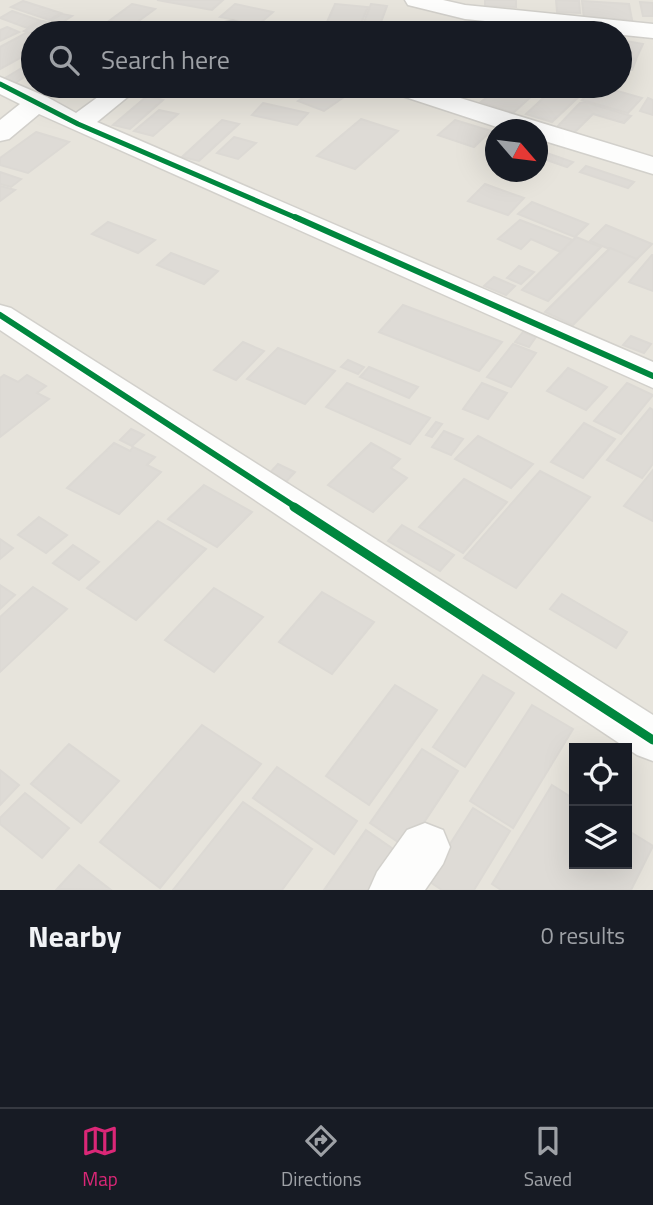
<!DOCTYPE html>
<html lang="en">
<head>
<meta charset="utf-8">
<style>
	:root { --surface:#171b24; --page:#20242c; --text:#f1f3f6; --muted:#9ea1a6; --line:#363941; --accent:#db2777 }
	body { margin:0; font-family:"Titillium Web",sans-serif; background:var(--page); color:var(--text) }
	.controls { position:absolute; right:21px; bottom:21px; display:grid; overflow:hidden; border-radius:0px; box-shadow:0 7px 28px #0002 }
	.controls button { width:63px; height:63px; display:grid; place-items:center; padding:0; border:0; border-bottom:2px solid var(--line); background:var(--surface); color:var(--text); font:35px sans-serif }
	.compass { position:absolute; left:485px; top:119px; width:63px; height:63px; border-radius:50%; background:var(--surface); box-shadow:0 7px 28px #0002; rotate:118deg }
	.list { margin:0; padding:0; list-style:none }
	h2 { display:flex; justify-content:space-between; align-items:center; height:91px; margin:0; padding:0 28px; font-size:30px }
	h2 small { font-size:23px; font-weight:400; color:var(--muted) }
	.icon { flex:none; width:38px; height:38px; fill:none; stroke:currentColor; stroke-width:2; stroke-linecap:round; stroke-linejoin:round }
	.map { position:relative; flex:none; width:653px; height:890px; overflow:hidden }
	.search { position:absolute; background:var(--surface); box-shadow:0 7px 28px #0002; left:21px; right:21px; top:21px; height:77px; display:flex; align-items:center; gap:18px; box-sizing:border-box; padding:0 24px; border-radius:38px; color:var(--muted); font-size:26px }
	.sheet { height:217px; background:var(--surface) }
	nav { display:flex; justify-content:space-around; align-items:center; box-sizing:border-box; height:98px; border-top:2px solid var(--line); background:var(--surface); font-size:19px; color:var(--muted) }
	nav a { display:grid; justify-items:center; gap:4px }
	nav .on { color:var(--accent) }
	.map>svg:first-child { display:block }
</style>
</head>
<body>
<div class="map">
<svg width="653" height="890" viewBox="0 0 653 890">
	<rect width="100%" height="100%" fill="#f4f2ee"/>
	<!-- residential -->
	<path fill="#e7e4dc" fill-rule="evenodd" d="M0 0H653V890H0ZM33 33H620V86H33ZM496 130H538V172H496ZM574 748H627V864H574Z"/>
	<!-- building -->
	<g fill="#dedbd6" stroke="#dcd9d4" stroke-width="2">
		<polygon points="157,0 223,0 212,10"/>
		<polygon points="485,0 516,0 516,7 485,6"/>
		<polygon points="556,0 579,1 580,13 557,12"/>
		<polygon points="23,1 61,13 49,20 11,7"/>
		<polygon points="582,1 629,4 632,20 584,18"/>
		<polygon points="640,2 653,3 653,16 643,16"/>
		<polygon points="132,4 155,9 132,26 109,21"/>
		<polygon points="235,4 273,12 258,25 220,17"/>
		<polygon points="335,4 368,7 357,33 322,33"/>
		<polygon points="371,4 387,6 377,33 360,32"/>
		<polygon points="12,11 41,21 27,28 0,18"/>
		<polygon points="62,14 72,16 60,24 50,21"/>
		<polygon points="43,21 80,33 33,34 24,31"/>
		<polygon points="95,22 131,29 127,33 84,32"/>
		<polygon points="487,25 524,28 523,33 485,33"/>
		<polygon points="7,27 19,32 0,41 0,30"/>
		<polygon points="26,33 33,35 33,51 0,69 0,47"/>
		<polygon points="620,40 643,44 636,59 620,56"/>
		<polygon points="620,58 636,60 632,70 620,68"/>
		<polygon points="30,63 33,64 33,71 14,84 2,80"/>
		<polygon points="215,86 269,86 261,97 212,89"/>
		<polygon points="321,86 352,86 357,88 324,111 298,101"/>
		<polygon points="431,86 467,86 457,94"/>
		<polygon points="501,86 506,86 534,94 513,113 481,102"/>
		<polygon points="511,86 544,86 535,93"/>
		<polygon points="556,86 588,88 552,122 526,114"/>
		<polygon points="596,86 600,86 642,98 628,113 582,100"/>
		<polygon points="147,96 163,100 130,129 113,125"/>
		<polygon points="648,98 653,100 653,115 640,111"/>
		<polygon points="585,102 631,116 624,123 593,114 574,133 556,128 580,103"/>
		<polygon points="263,103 308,113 297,125 252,115"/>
		<polygon points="159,110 178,114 153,136 134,131"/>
		<polygon points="361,119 398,131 355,169 317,156"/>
		<polygon points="222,120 239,124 199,161 182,157"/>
		<polygon points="455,120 491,131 474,147 438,135"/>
		<polygon points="36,132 69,142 28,173 0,165 0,158"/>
		<polygon points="234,137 256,143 238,159 217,153"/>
		<polygon points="538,150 573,162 567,167 538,157"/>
		<polygon points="586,166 634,182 628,188 580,172"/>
		<polygon points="0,172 21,179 11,187 0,184"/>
		<polygon points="485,184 524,198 508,215 468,201"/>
		<polygon points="0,186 15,190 0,201"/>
		<polygon points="532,202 588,224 575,237 518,214"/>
		<polygon points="520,220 575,241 563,253 531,239 521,249 498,239"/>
		<polygon points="108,222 155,240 138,253 92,234"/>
		<polygon points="606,225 652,244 636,260 590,241"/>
		<polygon points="576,237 601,247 548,301 522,290"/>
		<polygon points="610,248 637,259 573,325 545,312"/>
		<polygon points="171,253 218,271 204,284 157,265"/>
		<polygon points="652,255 653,255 653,291 629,282"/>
		<polygon points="519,266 534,272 521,284 507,278"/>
		<polygon points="494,277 515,286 506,295 484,286"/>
		<polygon points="403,305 502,342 479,371 379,332"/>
		<polygon points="523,332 536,337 529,347 515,342"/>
		<polygon points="631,336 651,344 644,353 623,345"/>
		<polygon points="243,342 264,351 236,380 214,370"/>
		<polygon points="513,344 536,353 511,387 487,377"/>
		<polygon points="278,348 335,371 305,404 247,379"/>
		<polygon points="348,360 364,367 358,374 341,367"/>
		<polygon points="369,367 418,387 409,398 360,377"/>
		<polygon points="568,368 607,387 586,410 547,391"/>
		<polygon points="4,375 18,382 27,375 46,386 37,393 49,399 0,437 0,378"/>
		<polygon points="347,383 430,418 410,444 326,407"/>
		<polygon points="482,383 507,393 488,419 463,409"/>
		<polygon points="627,383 653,395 621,434 594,421"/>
		<polygon points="650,408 653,410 653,464 642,478 607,460"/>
		<polygon points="436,422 442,424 432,437 426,435"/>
		<polygon points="584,423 615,439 583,478 551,462"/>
		<polygon points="131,429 144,435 132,446 120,440"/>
		<polygon points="444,431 463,439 451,455 432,447"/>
		<polygon points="478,436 533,464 511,488 455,459"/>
		<polygon points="114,443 130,451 133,447 155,457 147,465 161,472 119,514 67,488"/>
		<polygon points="371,443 400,459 391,468 407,478 373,512 328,485"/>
		<polygon points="278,464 295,472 283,485 266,477"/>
		<polygon points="653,470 653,521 624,506"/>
		<polygon points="540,471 590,497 516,588 464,558"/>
		<polygon points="464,479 507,502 463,553 419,527"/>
		<polygon points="204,485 252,512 217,547 168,519"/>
		<polygon points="39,517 67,535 46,553 18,535"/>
		<polygon points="158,521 206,549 136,620 87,588"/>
		<polygon points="402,525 454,555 440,571 388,541"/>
		<polygon points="0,539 13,548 0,559"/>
		<polygon points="73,545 99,562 79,580 53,563"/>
		<polygon points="0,585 15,595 0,609"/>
		<polygon points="33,587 67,609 0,672 0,617"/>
		<polygon points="214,588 263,617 214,672 165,640"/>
		<polygon points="322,592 374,622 332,674 279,642"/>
		<polygon points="562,594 627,632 616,648 550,609"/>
		<polygon points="483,675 514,693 465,767 433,747"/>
		<polygon points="395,685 437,710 369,805 326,776"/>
		<polygon points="532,705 573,729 513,828 470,801"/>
		<polygon points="202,725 261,764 160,888 100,842"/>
		<polygon points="69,744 119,781 81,823 31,784"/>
		<polygon points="422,749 458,771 407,848 370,823"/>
		<polygon points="277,767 357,821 334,854 253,798"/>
		<polygon points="0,770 19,785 0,805"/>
		<polygon points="552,785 574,799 574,864 627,864 627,830 653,846 631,890 501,890 492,884"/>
		<polygon points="25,793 69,828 42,858 0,824 0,818"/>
		<polygon points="243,802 312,849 282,890 173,890"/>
		<polygon points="473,808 510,831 474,890 442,890 427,880"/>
		<polygon points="366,830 396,851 370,890 324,890"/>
		<polygon points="79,865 111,890 57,889"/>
	</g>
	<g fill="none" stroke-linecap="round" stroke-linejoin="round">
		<!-- minor casing -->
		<g stroke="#d2d0cb" stroke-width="3">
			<g id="minor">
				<polygon points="405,0 443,0 465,5 653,24 653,38 465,19 408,5"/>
				<polygon points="233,21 252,26 261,33 194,33 203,26"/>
				<polygon points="0,77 47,97 76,113 113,86 141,86 97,122 653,362 653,388 39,114 9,139 0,141 0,120 20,104 0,94"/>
				<polygon points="384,86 421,86 653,157 653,174 538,139 538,130 506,130 387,91"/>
				<polygon points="0,305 11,308 653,715 653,761 637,755 0,330"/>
				<polygon points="425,823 443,830 450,847 443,864 425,890 369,890 377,872 407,830"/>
			</g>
		</g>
		<!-- minor -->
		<use href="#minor" fill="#fdfdfc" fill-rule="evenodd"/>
		<!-- cycleway-far2 casing -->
		<g stroke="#fff" stroke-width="8">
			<polyline id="cycleway-far2" points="0,84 78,124 299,219"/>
		</g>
		<!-- cycleway-far1 casing -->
		<g stroke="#fff" stroke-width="10">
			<g id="cycleway-far1">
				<polyline points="295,217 653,376"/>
				<polyline points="0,315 297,508"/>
			</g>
		</g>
		<!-- cycleway casing -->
		<g stroke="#fff" stroke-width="13">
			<polyline id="cycleway" points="294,507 653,740"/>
		</g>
		<!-- cycleway-far2 -->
		<use href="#cycleway-far2" stroke="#00873e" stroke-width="5"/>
		<!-- cycleway-far1 -->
		<use href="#cycleway-far1" stroke="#00873e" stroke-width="6"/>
		<!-- cycleway -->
		<use href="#cycleway" stroke="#00873e" stroke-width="9"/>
	</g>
</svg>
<div class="controls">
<button><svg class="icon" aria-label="locate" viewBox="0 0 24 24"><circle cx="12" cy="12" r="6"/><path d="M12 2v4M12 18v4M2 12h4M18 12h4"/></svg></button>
<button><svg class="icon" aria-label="layers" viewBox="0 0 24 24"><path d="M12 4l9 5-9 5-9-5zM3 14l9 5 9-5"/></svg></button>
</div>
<svg class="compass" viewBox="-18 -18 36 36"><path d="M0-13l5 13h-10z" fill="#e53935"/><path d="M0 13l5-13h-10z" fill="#9ea1a6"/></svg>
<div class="search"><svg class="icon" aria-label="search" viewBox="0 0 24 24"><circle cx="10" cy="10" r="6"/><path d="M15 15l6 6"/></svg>Search here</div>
</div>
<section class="sheet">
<h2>Nearby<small>0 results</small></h2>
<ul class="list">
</ul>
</section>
<nav>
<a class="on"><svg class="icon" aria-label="map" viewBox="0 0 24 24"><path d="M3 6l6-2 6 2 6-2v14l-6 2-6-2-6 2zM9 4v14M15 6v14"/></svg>Map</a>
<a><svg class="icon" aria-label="directions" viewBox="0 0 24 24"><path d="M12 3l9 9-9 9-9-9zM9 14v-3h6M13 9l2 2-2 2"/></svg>Directions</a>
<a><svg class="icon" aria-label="saved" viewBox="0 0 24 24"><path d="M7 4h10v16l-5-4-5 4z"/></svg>Saved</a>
</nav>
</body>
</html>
